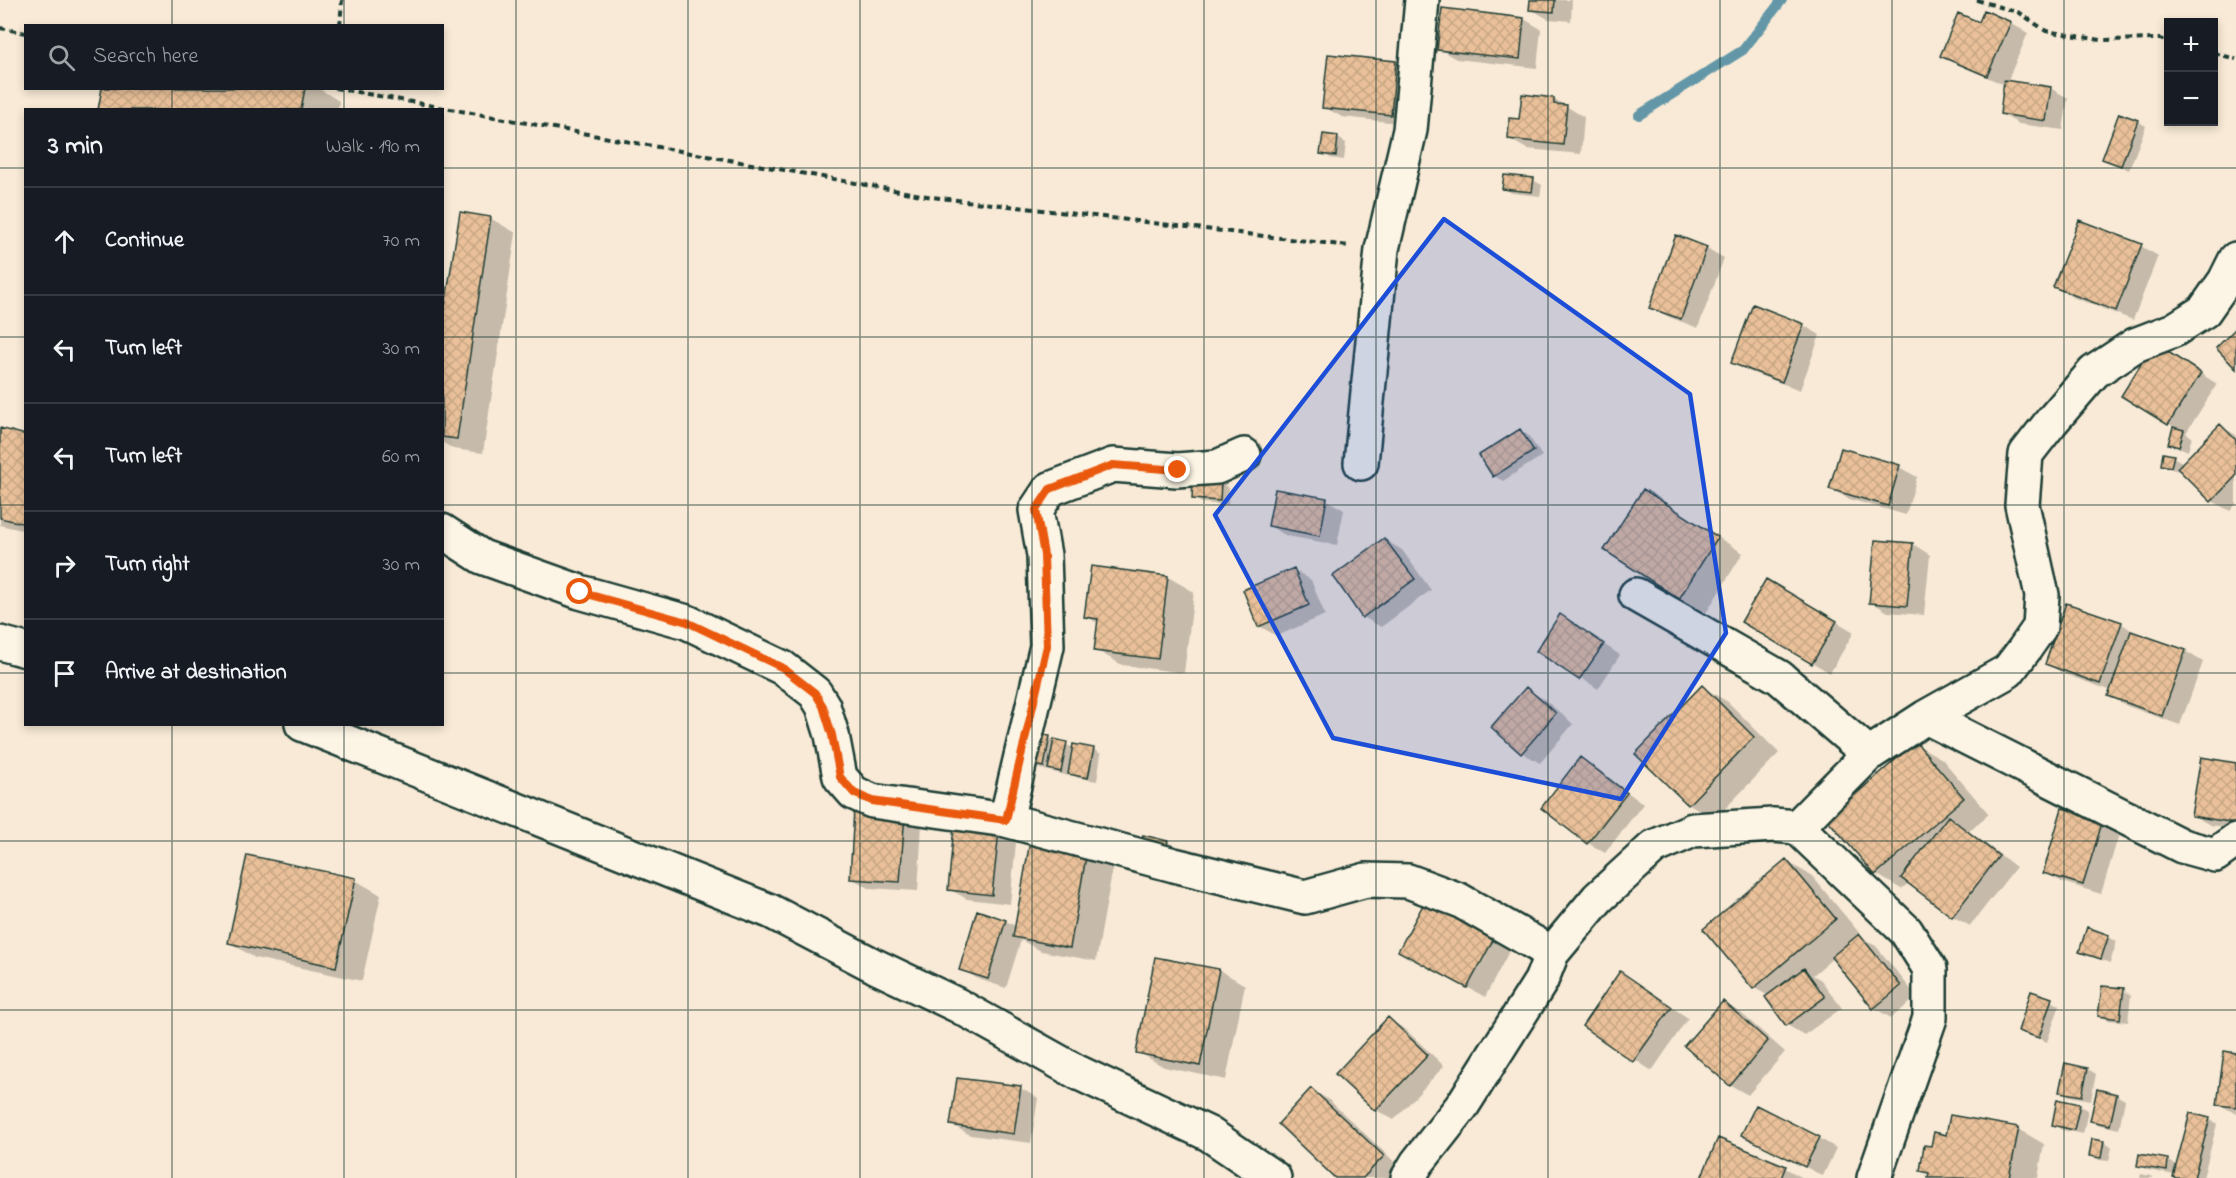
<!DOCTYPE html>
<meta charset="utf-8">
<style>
body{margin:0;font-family:"Indie Flower",sans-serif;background:#242831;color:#f1f3f6}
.controls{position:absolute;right:18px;top:18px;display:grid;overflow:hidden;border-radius:0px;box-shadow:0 3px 9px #0003}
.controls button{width:54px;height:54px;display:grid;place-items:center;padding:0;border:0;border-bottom:2px solid #363941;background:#171b24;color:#f1f3f6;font:30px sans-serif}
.stop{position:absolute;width:18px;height:18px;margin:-14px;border:4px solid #ea580c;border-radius:50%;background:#fff}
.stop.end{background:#ea580c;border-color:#fff;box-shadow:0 2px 6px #0008}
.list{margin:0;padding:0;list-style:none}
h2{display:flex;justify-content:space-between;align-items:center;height:78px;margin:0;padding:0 24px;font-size:26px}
h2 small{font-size:20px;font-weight:400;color:#9ea1a6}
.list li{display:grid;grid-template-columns:39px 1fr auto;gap:18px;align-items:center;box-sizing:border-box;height:108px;padding:0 24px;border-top:2px solid #363941}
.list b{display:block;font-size:22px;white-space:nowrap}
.list em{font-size:20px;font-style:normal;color:#9ea1a6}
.icon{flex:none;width:33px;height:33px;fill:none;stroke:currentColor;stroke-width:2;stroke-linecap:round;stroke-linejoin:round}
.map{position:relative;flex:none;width:2236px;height:1178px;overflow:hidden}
.search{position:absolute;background:#171b24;box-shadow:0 3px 9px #0003;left:24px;top:24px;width:420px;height:66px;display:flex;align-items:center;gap:15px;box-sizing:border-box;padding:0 21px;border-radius:0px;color:#9ea1a6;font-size:22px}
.panel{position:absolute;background:#171b24;box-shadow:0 3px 9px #0003;left:24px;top:108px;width:420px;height:618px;border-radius:0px}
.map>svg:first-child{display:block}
.shadow{fill:#0003}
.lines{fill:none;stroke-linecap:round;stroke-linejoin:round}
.stream{stroke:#6497a7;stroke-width:10}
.building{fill:url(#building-cross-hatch);stroke:#1f3d34;stroke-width:1.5}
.minor-casing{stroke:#1f3d34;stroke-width:38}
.path{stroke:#1f3d34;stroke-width:4;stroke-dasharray:6 4.5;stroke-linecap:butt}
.minor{stroke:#fcf5e5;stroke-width:33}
.route{stroke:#ea580c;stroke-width:8}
.marked{fill:#1d4ed8;fill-opacity:0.2;stroke:#1d4ed8;stroke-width:4.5;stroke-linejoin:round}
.grid{fill:none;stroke:#1f3d34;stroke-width:1.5;stroke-opacity:0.55}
</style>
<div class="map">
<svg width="2236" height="1178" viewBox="0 0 2236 1178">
<defs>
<pattern id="building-cross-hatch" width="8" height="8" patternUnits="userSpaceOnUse" patternTransform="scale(1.5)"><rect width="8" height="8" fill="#e9c099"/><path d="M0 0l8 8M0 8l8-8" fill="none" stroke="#c7a684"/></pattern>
</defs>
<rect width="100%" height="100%" fill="#f8ead6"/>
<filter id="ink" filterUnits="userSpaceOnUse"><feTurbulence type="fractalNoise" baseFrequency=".0167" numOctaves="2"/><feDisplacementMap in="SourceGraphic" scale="12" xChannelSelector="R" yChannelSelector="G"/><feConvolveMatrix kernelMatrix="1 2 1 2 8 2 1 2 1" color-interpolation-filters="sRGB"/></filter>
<g filter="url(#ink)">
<path class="shadow" d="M 1531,0 L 1572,0 L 1571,21 L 1548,19 L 1531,9 Z
M 1524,19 L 1541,29 L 1537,68 L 1456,59 L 1439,49 Z
M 2010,23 L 2028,33 L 2007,82 L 2050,88 L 2068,98 L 2063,130 L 2019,124 L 2001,114 L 2005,85 L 1959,65 L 1942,55 L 1979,24 Z
M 1396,62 L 1413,72 L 1408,124 L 1342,117 L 1324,107 Z
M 103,88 L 318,88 L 339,101 L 338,110 L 99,110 Z
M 1554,99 L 1584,117 L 1581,154 L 1527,149 L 1509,139 L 1520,120 Z
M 2137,121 L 2146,126 L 2129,170 L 2104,159 Z
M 1324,136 L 1338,138 L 1346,143 L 1344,160 L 1330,158 L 1322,153 Z
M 1533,180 L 1542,185 L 1540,196 L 1512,193 L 1503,188 Z
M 490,218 L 516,233 L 483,453 L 453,449 L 442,442 L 442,335 Z
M 2141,246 L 2158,256 L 2133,320 L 2072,297 L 2055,287 Z
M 1706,248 L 1724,258 L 1698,328 L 1669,317 L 1651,307 Z
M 1803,325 L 1820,335 L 1800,390 L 1750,372 L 1733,362 Z
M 2172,355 L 2217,384 L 2186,433 L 2192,437 L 2188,451 L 2169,443 L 2174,427 L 2124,395 Z
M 2220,426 L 2236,435 L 2236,504 L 2230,511 L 2212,501 L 2180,469 L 2179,471 L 2171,469 L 2162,464 L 2173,457 L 2182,462 L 2180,466 Z
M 0,430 L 26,436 L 26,531 L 0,525 Z
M 1520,431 L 1528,435 L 1542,456 L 1503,481 L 1494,476 L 1481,455 Z
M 1899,467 L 1917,477 L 1906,515 L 1849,499 L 1831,489 Z
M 1221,483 L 1229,488 L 1228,505 L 1202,503 L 1193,498 Z
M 1327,500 L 1344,510 L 1337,545 L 1287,536 L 1269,526 Z
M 1669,506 L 1743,553 L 1706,613 L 1680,598 Z
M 1385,540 L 1402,550 L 1431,590 L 1381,627 L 1363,617 Z
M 1913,544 L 1930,555 L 1924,615 L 1888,612 L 1871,602 Z
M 1092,568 L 1168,577 L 1194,592 L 1184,673 L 1122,665 L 1096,650 L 1099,624 L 1086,616 Z
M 1294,570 L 1311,580 L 1325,615 L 1277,636 L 1259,626 Z
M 1767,581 L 1854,632 L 1830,673 L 1743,621 Z
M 1561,616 L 1620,655 L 1598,689 L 1538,650 Z
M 2121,623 L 2138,635 L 2185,651 L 2203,662 L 2180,725 L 2127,706 L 2110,696 L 2112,691 L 2064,674 L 2047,664 Z
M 1702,687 L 1728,702 L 1779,753 L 1715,819 L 1689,804 Z
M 1526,689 L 1544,699 L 1573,724 L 1540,763 L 1522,753 Z
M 1049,738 L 1074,748 L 1093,749 L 1101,754 L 1097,781 L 1078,778 L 1070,773 L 1069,776 L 1033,767 Z
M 1916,744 L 1942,759 L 1989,814 L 1969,831 L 2016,867 L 1970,926 L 1952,916 L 1909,883 L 1901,889 L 1876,874 Z
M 1581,759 L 1598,769 L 1643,804 L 1605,853 L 1588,843 Z
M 2236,765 L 2236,829 L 2210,825 L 2192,815 Z
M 904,814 L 922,824 L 918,891 L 869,888 L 851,878 Z
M 2103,821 L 2120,831 L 2101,894 L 2062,882 L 2044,872 Z
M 998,832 L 1016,843 L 1010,904 L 967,899 L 949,889 Z
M 1144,837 L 1168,842 L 1176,847 L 1174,857 Z
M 1087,852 L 1113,867 L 1096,961 L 1041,951 L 1021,940 L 1006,988 L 978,979 L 961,969 L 978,912 L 1006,921 L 1017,927 Z
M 1786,861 L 1812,876 L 1861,935 L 1859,936 L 1876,946 L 1917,997 L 1891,1018 L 1874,1008 L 1833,958 L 1813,975 L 1821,980 L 1842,1008 L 1804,1035 L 1787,1025 L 1769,996 L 1754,988 Z
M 355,880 L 381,895 L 362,981 L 255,958 L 230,943 Z
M 1429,896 L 1514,942 L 1485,997 L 1418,960 Z
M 2088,929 L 2117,941 L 2110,963 L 2081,952 Z
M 1219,970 L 1245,985 L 1226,1080 L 1164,1067 L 1138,1052 Z
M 1621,973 L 1688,1018 L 1652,1071 L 1584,1026 Z
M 2123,990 L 2131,995 L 2128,1022 L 2108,1020 L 2100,1015 Z
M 2032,993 L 2060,1005 L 2047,1042 L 2019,1030 Z
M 1724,1003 L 1741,1013 L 1785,1052 L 1748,1095 L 1730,1085 Z
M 1388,1019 L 1405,1029 L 1444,1066 L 1394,1120 L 1376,1110 Z
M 2236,1054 L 2236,1114 L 2219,1104 Z
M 2088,1069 L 2096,1074 L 2091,1100 L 2069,1096 L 2061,1091 Z
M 1020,1088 L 1038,1098 L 1031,1143 L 970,1135 L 952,1125 Z
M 1312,1090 L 1329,1100 L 1400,1167 L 1389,1178 L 1338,1178 Z
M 2116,1095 L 2125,1100 L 2119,1129 L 2100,1125 L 2092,1120 Z
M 2079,1105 L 2088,1110 L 2083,1134 L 2062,1130 L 2054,1125 Z
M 2209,1119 L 2217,1124 L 2203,1178 L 2177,1178 L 2175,1175 L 2147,1170 L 2139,1165 L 2140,1155 L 2168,1160 L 2177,1166 Z
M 2018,1129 L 2044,1144 L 2038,1178 L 1930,1178 L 1930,1175 L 1921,1170 L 1948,1137 Z
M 1743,1135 L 1819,1138 L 1836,1148 L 1823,1176 Z
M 1718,1140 L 1785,1168 L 1803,1178 L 1703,1178 Z
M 2103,1142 L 2112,1147 L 2109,1161 L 2099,1160 L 2090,1155 Z
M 2141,1174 L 2150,1176 L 2154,1178 L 2140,1178 Z"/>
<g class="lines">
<path class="stream" d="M 1639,115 L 1743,50 L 1782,0"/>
</g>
<path class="building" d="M 1530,0 L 1555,0 L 1554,12 L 1529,10 Z
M 1442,8 L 1524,18 L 1520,59 L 1437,50 Z
M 1984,10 L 2011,22 L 1987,76 L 1940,56 L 1958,13 L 1979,22 Z
M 1328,54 L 1396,61 L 1391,115 L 1322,108 Z
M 2004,80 L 2051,87 L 2046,121 L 2000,114 Z
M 102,88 L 305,88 L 301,110 L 98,110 Z
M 1522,94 L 1554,98 L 1554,104 L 1567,105 L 1563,145 L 1508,139 L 1509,118 L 1519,119 Z
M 2119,113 L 2138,120 L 2121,166 L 2102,159 Z
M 1323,134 L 1338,136 L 1336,156 L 1320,154 Z
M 1504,175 L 1534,178 L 1532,192 L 1502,189 Z
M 460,212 L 491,217 L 457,439 L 442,437 L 442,325 Z
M 2079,220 L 2142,244 L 2116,311 L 2053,287 Z
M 1676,235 L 1707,247 L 1681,319 L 1649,308 Z
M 1753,304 L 1804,324 L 1782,382 L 1731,363 Z
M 2236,328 L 2236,369 L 2216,348 Z
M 2154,343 L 2201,373 L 2168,425 L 2121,396 Z
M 2220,424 L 2236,440 L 2236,476 L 2211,502 L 2177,468 Z
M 2173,427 L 2184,430 L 2179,447 L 2168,444 Z
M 0,428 L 26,435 L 26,524 L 0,518 Z
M 1520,429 L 1534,451 L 1493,477 L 1479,455 Z
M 1841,448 L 1900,465 L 1888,506 L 1829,489 Z
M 2163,453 L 2174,455 L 2171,467 L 2161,465 Z
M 1193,479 L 1221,482 L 1220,501 L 1192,499 Z
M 1275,489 L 1327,498 L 1320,536 L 1268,526 Z
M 1643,489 L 1718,537 L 1679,599 L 1604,550 Z
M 1384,538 L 1415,579 L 1362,618 L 1333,576 Z
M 1875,540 L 1913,543 L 1907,606 L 1869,603 Z
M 1091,566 L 1168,576 L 1158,659 L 1094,651 L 1098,619 L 1084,617 Z
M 1294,568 L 1309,605 L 1258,627 L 1243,590 Z
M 1766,579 L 1837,621 L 1812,664 L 1741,622 Z
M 2066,603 L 2122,622 L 2100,684 L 2045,664 Z
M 1560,614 L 1604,644 L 1579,680 L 1536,651 Z
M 2131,631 L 2186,650 L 2162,716 L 2108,696 Z
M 1702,685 L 1754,737 L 1688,805 L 1635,754 Z
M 1526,687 L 1556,713 L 1521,754 L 1491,727 Z
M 1029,732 L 1050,736 L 1044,767 L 1023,763 Z
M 1054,739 L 1067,742 L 1061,772 L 1048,769 Z
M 1916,742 L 1964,798 L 1875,875 L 1827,819 Z
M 1073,744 L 1094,748 L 1088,778 L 1068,774 Z
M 1580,757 L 1627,793 L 1587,844 L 1541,808 Z
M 2201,757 L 2236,763 L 2236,823 L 2191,816 Z
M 2062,808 L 2103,820 L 2083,885 L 2043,873 Z
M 854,809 L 905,813 L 900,882 L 850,879 Z
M 1948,816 L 1999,856 L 1952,917 L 1901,878 Z
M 954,826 L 999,831 L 992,895 L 948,890 Z
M 1143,835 L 1168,841 L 1165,853 L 1140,847 Z
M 1030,841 L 1087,851 L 1070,948 L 1013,937 Z
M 247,855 L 356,878 L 336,967 L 228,943 Z
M 1786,859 L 1836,919 L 1753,989 L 1703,929 Z
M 1429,894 L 1498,931 L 1467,988 L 1398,951 Z
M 977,910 L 1006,920 L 988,979 L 959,970 Z
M 2087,927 L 2109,935 L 2101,959 L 2079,952 Z
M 1859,934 L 1901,986 L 1873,1009 L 1831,957 Z
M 1155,957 L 1219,969 L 1200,1066 L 1136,1053 Z
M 1804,968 L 1825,997 L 1786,1026 L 1765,997 Z
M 1620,971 L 1672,1007 L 1633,1062 L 1582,1026 Z
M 2102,986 L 2124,988 L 2120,1019 L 2098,1016 Z
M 2031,991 L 2052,998 L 2039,1038 L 2018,1031 Z
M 1723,1001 L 1768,1041 L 1730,1086 L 1684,1046 Z
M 1388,1017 L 1428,1055 L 1375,1111 L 1335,1074 Z
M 2224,1051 L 2236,1053 L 2236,1107 L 2217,1105 Z
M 2065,1063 L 2088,1068 L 2082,1096 L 2059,1092 Z
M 957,1078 L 1021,1086 L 1014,1134 L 950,1125 Z
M 1311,1088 L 1384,1156 L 1363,1178 L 1335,1178 L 1278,1124 Z
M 2097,1089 L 2117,1094 L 2110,1125 L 2090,1121 Z
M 2057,1099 L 2080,1104 L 2074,1130 L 2052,1125 Z
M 1756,1105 L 1820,1137 L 1805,1167 L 1741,1135 Z
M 2190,1113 L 2210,1118 L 2194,1178 L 2176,1178 L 2173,1177 Z
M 1950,1115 L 2019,1127 L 2009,1178 L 1928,1178 L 1929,1173 L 1920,1171 L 1924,1145 L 1931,1146 L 1934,1132 L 1946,1135 Z
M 1718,1138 L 1786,1166 L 1781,1178 L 1701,1178 Z
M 2092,1139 L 2104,1141 L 2101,1158 L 2089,1156 Z
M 2139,1154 L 2168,1159 L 2167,1171 L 2137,1166 Z"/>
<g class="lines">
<g class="minor-casing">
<path id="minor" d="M 1361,463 L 1382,249 L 1410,130 L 1422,0
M 442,531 L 482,557 L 580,592 L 687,622 L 783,668 L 815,693 L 823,706 L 832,735 L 840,777 L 854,793 L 872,801 L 1006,820 L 1174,865 L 1305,897 L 1366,880 L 1408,881 L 1459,900 L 1552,953
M 1636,595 L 1779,677 L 1869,754
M 0,643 L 26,650
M 1926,717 L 2182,846 L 2215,855 L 2236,840
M 302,724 L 770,911 L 875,966 L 957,1005 L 1077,1072 L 1209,1134 L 1274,1178
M 1006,820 L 1047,646 L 1044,555 L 1036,510 L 1050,489 L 1113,465 L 1177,470 L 1217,467 L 1244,455
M 1797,827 L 1906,931 L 1930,969 L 1930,1018 L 1874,1178
M 1408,1178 L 1417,1163 L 1462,1106 L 1541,981 L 1552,953 L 1598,898 L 1654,847 L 1693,830 L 1773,825 L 1797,827 L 1869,754 L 1926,717 L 2008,671 L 2024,650 L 2040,627 L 2042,595 L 2022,505 L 2026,454 L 2051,422 L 2094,372 L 2135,345 L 2174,330 L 2204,311 L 2225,281 L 2236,259"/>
</g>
<path class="path" d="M 1977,0 L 2020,13 L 2046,31 L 2101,40 L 2160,39 L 2168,42
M 340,26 L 342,0
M 0,28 L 26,33
M 2214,53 L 2236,59
M 335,88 L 932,197 L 1349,246"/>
<use href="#minor" class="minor"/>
</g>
</g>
<g class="lines" filter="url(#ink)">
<path class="route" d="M 580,592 L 687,622 L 783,668 L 815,693 L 823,706 L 832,735 L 840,777 L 854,793 L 872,801 L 1006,820 L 1047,646 L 1044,555 L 1036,510 L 1050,489 L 1113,465 L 1178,470"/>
</g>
<path class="marked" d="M 1444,219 L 1690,394 L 1726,633 L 1621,799 L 1333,738 L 1215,515 Z"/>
<path class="grid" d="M 172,0 L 172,26M 344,0 L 344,26M 516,0 L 516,1178M 688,0 L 688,1178M 860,0 L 860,1178M 1032,0 L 1032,1178M 1204,0 L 1204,1178M 1376,0 L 1376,1178M 1548,0 L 1548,1178M 1720,0 L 1720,1178M 1892,0 L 1892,1178M 2064,0 L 2064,1178M 172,88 L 172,110M 344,88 L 344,110M 0,168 L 26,168M 442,168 L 2236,168M 0,337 L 26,337M 442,337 L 2236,337M 0,505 L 26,505M 442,505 L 2236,505M 0,673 L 26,673M 442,673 L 2236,673M 172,724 L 172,1178M 344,724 L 344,1178M 0,841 L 2236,841M 0,1010 L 2236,1010"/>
</svg>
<div class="controls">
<button>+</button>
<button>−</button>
</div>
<div class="stop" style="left:580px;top:592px"></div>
<div class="stop end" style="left:1178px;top:470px"></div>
<div class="search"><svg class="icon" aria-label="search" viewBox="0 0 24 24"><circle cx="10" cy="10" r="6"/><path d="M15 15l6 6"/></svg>Search here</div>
<section class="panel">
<h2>3 min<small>Walk · 190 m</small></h2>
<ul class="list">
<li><svg class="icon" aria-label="ahead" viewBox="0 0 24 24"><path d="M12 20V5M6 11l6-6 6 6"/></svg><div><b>Continue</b></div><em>70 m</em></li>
<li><svg class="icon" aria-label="left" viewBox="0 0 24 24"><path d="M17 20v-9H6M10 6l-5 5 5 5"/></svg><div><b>Turn left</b></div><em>30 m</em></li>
<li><svg class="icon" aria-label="left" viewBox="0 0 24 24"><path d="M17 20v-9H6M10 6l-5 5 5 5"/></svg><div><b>Turn left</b></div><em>60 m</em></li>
<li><svg class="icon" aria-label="right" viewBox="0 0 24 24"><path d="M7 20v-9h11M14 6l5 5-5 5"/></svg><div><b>Turn right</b></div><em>30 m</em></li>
<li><svg class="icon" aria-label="arrive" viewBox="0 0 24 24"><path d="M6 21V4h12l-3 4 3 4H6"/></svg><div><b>Arrive at destination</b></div></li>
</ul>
</section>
</div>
